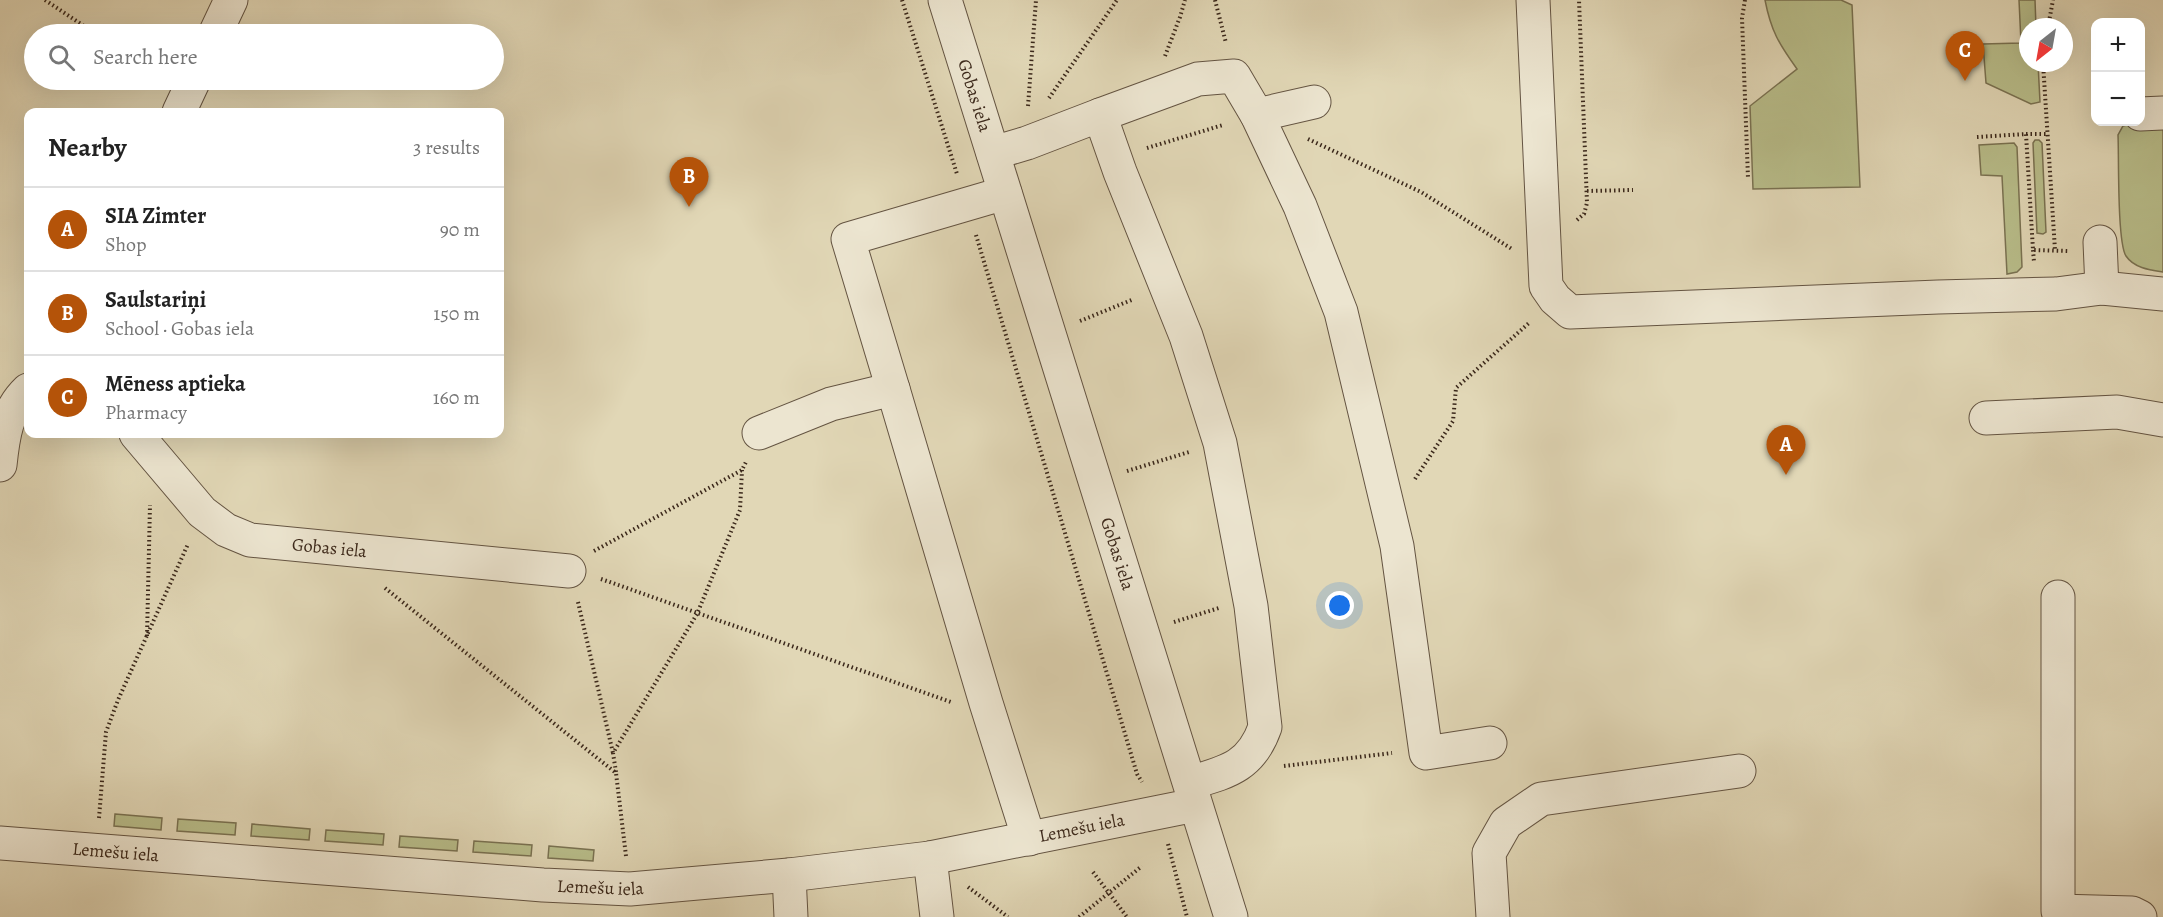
<!DOCTYPE html>
<meta charset="utf-8">
<style>
body{margin:0;font-family:Alegreya,serif;background:#f6f6f6;color:#222}
.controls{position:absolute;right:18px;top:18px;display:grid;overflow:hidden;border-radius:12px;box-shadow:0 6px 24px #0002}
.controls button{width:54px;height:54px;display:grid;place-items:center;padding:0;border:0;border-bottom:2px solid #e0e0e0;background:#fff;color:#222;font:30px sans-serif}
.compass{position:absolute;left:2019px;top:18px;width:54px;height:54px;border-radius:50%;background:#fff;box-shadow:0 6px 24px #0002;rotate:211deg}
.you{position:absolute;left:1340px;top:606px;width:21px;height:21px;margin:-15px;border:4px solid #fff;border-radius:50%;background:#1a73e8;box-shadow:0 0 0 9px #1a73e833}
.badge{display:grid;place-items:center;width:39px;height:39px;border-radius:50%;background:#b45309;color:#fff;font-size:20px;font-weight:700}
.pin{position:absolute;translate:-50% -50px;filter:drop-shadow(0 2px 3px #0008)}
.pin::after{content:'';position:absolute;top:32px;width:21px;height:18px;background:inherit;clip-path:polygon(0 0,100% 0,50% 100%)}
.list{margin:0;padding:0;list-style:none}
h2{display:flex;justify-content:space-between;align-items:center;height:78px;margin:0;padding:0 24px;font-size:26px}
h2 small{font-size:20px;font-weight:400;color:#767676}
.list li{display:grid;grid-template-columns:39px 1fr auto;gap:18px;align-items:center;box-sizing:border-box;height:84px;padding:0 24px;border-top:2px solid #e0e0e0}
.list b{display:block;font-size:22px;white-space:nowrap}
.list p{margin:0;font-size:20px;white-space:nowrap;color:#767676}
.list em{font-size:20px;font-style:normal;color:#767676}
.icon{flex:none;width:33px;height:33px;fill:none;stroke:currentColor;stroke-width:2;stroke-linecap:round;stroke-linejoin:round}
.map{position:relative;flex:none;width:2163px;height:917px;overflow:hidden}
.search{position:absolute;background:#fff;box-shadow:0 6px 24px #0002;left:24px;top:24px;width:480px;height:66px;display:flex;align-items:center;gap:15px;box-sizing:border-box;padding:0 21px;border-radius:33px;color:#767676;font-size:22px}
.panel{position:absolute;background:#fff;box-shadow:0 6px 24px #0002;left:24px;top:108px;width:480px;height:330px;border-radius:12px}
.map>svg:first-child{display:block}
.green{fill:#b8bd8a;stroke:#7a7252;stroke-width:1.5}
.lines{fill:none;stroke-linecap:round;stroke-linejoin:round}
.minor-casing{stroke:#645442;stroke-width:35}
.path{stroke:#3b281b;stroke-width:4;stroke-dasharray:1.5 3;stroke-linecap:butt}
.minor{stroke:#ece5d0;stroke-width:33}
.labels{text-anchor:middle;dominant-baseline:central;stroke-width:4.5;stroke-linejoin:round;paint-order:stroke}
.street-label{font-size:18px;fill:#3b281b;stroke:#ece5d0}
</style>
<div class="map">
<svg width="2163" height="917" viewBox="0 0 2163 917">
<rect width="100%" height="100%" fill="#e1d7b6"/>
<filter id="stains"><feTurbulence type="fractalNoise" baseFrequency=".00333" numOctaves="4"/><feColorMatrix values="0 0 0 0 .2 0 0 0 0 .09 0 0 0 0 .02 0 0 0 .5 -.17"/></filter>
<radialGradient id="worn" r=".72"><stop offset=".6" stop-color="#630" stop-opacity="0"/><stop offset="1" stop-color="#630" stop-opacity=".3"/></radialGradient>
<path class="green" d="M 1765,0 L 1841,0 L 1852,5 L 1860,187 L 1753,189 L 1750,106 L 1797,69 C 1779,44 1771,31 1765,0 Z
M 2019,0 L 2035,0 L 2036,27 L 2028,27 L 2028,63 L 2038,63 L 2040,102 L 2031,104 L 1986,83 L 1983,44 L 2021,43 Z
M 2134,123 L 2163,128 L 2163,272 C 2150,270 2134,268 2126,256 C 2117,242 2119,155 2118,135 L 2123,126 Z
M 2035,140 L 2039,140 L 2042,143 L 2046,232 L 2043,234 L 2037,233 L 2033,143 Z
M 2014,143 L 2017,147 L 2022,267 L 2017,272 L 2007,274 L 2002,176 L 1981,175 L 1979,145 Z
M 115,814 L 162,818 L 161,830 L 114,826 Z
M 178,819 L 236,823 L 235,835 L 177,831 Z
M 252,824 L 310,829 L 309,840 L 251,836 Z
M 326,830 L 384,834 L 383,845 L 325,841 Z
M 400,836 L 458,840 L 457,851 L 399,847 Z
M 474,841 L 532,845 L 531,856 L 473,852 Z
M 549,846 L 594,850 L 593,861 L 548,858 Z"/>
<g class="lines">
<g class="minor-casing">
<g id="minor">
<path id="s1" d="M 945,0 L 1231,917"/>
<path d="M 1533,0 L 1546,286 L 1555,299 L 1570,312 L 1938,297 L 2056,294 L 2102,288 L 2163,294"/>
<path d="M 215,34 L 231,0"/>
<path d="M 179,112 L 194,80"/>
<path d="M 2140,114 L 2163,113"/>
<path d="M 1100,115 L 1198,79 L 1234,76 L 1257,115 L 1300,206 L 1341,312 L 1397,546 L 1426,753 L 1490,743"/>
<path d="M 1257,115 L 1314,102"/>
<path d="M 993,153 L 1027,143 L 1100,115 L 1120,172 L 1186,336 L 1220,443 L 1251,606 L 1265,727 C 1251,767 1227,772 1190,783"/>
<path d="M 2100,242 L 2102,288"/>
<path d="M 893,389 L 848,239 L 1005,193"/>
<path d="M 1986,418 L 2117,412 L 2163,420"/>
<path d="M 759,433 L 831,404 L 893,389 L 986,703 L 1029,839"/>
<path id="s2" d="M 136,434 L 202,512 L 226,530 L 250,540 L 569,571"/>
<path d="M 0,465 C 3,436 6,411 28,390"/>
<path d="M 2058,597 L 2058,911 L 2132,913 L 2140,917"/>
<path id="s3" d="M 0,843 L 543,885 L 630,889 L 789,875 L 930,858 L 1195,805"/>
<path d="M 930,858 L 937,917"/>
<path d="M 789,875 L 791,917"/>
<path d="M 1493,917 L 1489,853 L 1506,823 L 1541,799 L 1739,771"/>
</g>
</g>
<path class="path" d="M 45,0 L 96,34
M 902,0 L 957,174
M 1215,0 L 1226,43
M 1745,0 L 1742,18 L 1748,178
M 2048,27 L 2053,0
M 1165,56 L 1180,17 L 1185,0
M 2043,63 L 2055,250
M 1049,98 L 1117,0
M 1028,106 L 1036,0
M 2026,134 L 2047,134
M 1977,137 L 2026,134 L 2033,250 L 2068,251
M 1308,139 L 1421,192 L 1512,249
M 1147,148 L 1223,125
M 1587,191 L 1633,190
M 1577,220 L 1584,214 L 1587,203 L 1579,0
M 976,235 L 1137,774 L 1142,782
M 2033,250 L 2034,262
M 1080,321 L 1134,299
M 1127,471 L 1189,452
M 1415,479 L 1453,421 L 1456,388 L 1530,322
M 594,551 L 742,470 L 746,462
M 601,579 L 951,702
M 385,588 L 616,773 L 626,856
M 578,602 L 613,753
M 1174,622 L 1219,608
M 147,636 L 150,505
M 1284,766 L 1392,753
M 616,772 L 613,753 L 697,614 L 740,510 L 742,470
M 99,818 L 106,732 L 118,700 L 188,544
M 1168,844 L 1187,917
M 1093,872 L 1127,917
M 968,887 L 1008,917
M 1079,917 L 1142,866"/>
<use href="#minor" class="minor"/>
</g>
<g class="labels">
<g class="street-label">
<text stroke="none"><textPath href="#s1" startOffset="100">Gobas iela</textPath></text>
<text stroke="none"><textPath href="#s2" startOffset="238">Gobas iela</textPath></text>
<text stroke="none"><textPath href="#s1" startOffset="580">Gobas iela</textPath></text>
<text stroke="none"><textPath href="#s3" startOffset="1088">Lemešu iela</textPath></text>
<text stroke="none"><textPath href="#s3" startOffset="116">Lemešu iela</textPath></text>
<text stroke="none"><textPath href="#s3" startOffset="602">Lemešu iela</textPath></text>
</g>
</g>
<rect width="100%" height="100%" filter="url(#stains)"/>
<rect width="100%" height="100%" fill="url(#worn)"/>
</svg>
<div class="controls">
<button>+</button>
<button>−</button>
</div>
<svg class="compass" viewBox="-18 -18 36 36"><path d="M0-13l5 13h-10z" fill="#e53935"/><path d="M0 13l5-13h-10z" fill="#767676"/></svg>
<div class="you"></div>
<div class="pin badge" style="left:1786px;top:475px">A</div>
<div class="pin badge" style="left:689px;top:207px">B</div>
<div class="pin badge" style="left:1965px;top:81px">C</div>
<div class="search"><svg class="icon" aria-label="search" viewBox="0 0 24 24"><circle cx="10" cy="10" r="6"/><path d="M15 15l6 6"/></svg>Search here</div>
<section class="panel">
<h2>Nearby<small>3 results</small></h2>
<ul class="list">
<li><span class="badge">A</span><div><b>SIA Zimter</b><p>Shop</p></div><em>90 m</em></li>
<li><span class="badge">B</span><div><b>Saulstariņi</b><p>School · Gobas iela</p></div><em>150 m</em></li>
<li><span class="badge">C</span><div><b>Mēness aptieka</b><p>Pharmacy</p></div><em>160 m</em></li>
</ul>
</section>
</div>
